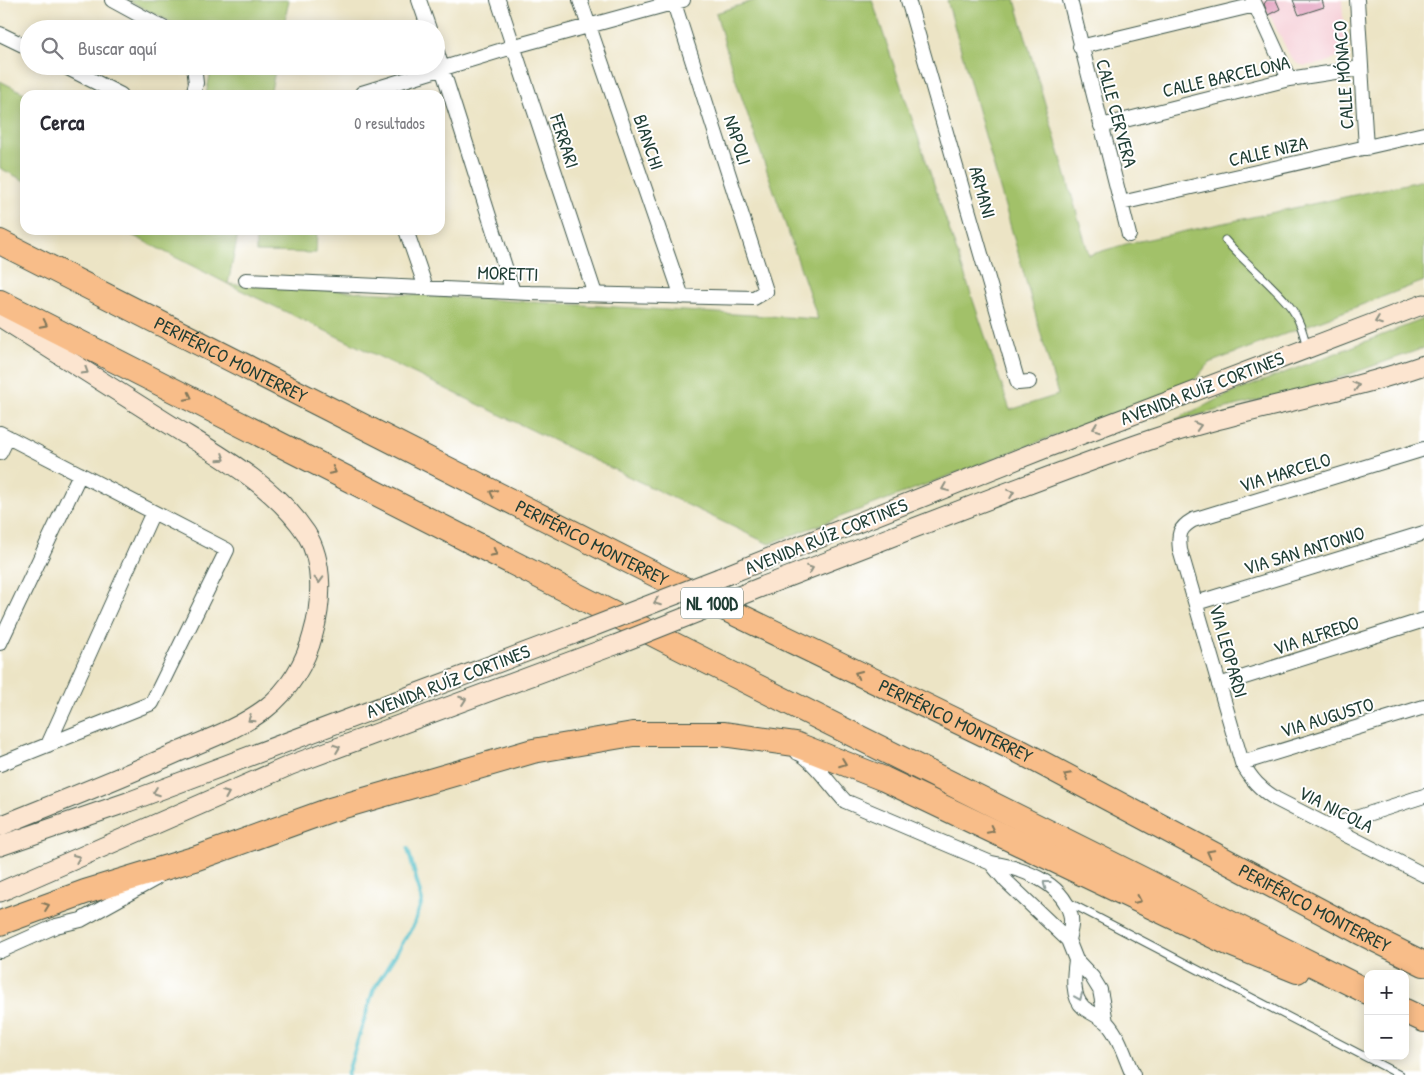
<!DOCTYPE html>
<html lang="es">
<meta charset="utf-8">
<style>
body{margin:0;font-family:"Patrick Hand",sans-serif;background:#f2f2f3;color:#2b2b33}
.controls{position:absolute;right:15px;bottom:15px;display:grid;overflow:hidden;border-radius:10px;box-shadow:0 2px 12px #0003}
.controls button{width:45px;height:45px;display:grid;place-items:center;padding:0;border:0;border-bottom:1px solid #e1e1e2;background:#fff;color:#2b2b33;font:25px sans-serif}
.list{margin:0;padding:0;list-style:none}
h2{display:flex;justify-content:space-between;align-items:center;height:65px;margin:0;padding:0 20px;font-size:21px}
h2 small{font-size:16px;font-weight:400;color:#7c7c81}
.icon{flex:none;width:28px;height:28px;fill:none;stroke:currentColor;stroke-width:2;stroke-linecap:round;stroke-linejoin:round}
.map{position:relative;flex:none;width:1424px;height:1075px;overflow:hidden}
.search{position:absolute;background:#fff;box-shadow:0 2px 12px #0003;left:20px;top:20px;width:425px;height:55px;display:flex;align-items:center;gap:12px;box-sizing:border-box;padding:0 18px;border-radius:28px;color:#7c7c81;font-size:19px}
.panel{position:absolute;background:#fff;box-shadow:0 2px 12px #0003;left:20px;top:90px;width:425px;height:145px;border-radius:15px}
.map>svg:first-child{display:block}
.built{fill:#f6cfd7}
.green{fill:#a2c169;stroke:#607f4e}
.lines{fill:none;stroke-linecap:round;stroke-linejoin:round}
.stream{stroke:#50bec7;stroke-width:4}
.building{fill:#e19bbb}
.service-casing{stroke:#3e564a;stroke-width:9}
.minor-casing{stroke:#3e564a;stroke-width:16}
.secondary-casing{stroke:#3e564a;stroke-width:21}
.motorway-casing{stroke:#3e564a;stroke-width:26}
.service{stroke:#fff;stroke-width:7}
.minor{stroke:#fff;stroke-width:14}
.secondary{stroke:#fce5d0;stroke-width:19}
.motorway{stroke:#f8bd89;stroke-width:24}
.secondary-bridge-casing{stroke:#3e564a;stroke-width:21;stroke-linecap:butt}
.secondary-bridge{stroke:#fce5d0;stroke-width:19}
.oneway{stroke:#8e9182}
.oneway2{stroke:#81775a}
.oneway3{stroke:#8f9e9a}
.labels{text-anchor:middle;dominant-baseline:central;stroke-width:4;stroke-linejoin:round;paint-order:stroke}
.shield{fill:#fff;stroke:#627771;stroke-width:1}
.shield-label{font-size:18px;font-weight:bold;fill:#1f3d34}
.street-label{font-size:19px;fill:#1f3d34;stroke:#fff}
</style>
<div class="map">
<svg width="1424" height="1075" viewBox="0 0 1424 1075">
<rect width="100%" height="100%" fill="#fff"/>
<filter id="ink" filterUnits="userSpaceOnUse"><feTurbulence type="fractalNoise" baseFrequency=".02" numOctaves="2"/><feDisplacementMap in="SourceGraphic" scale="10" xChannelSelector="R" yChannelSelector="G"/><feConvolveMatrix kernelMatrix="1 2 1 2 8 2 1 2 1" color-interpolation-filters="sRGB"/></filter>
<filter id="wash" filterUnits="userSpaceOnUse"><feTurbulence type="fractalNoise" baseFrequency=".0096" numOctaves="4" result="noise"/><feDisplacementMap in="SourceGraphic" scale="20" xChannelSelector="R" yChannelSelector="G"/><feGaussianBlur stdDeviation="1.12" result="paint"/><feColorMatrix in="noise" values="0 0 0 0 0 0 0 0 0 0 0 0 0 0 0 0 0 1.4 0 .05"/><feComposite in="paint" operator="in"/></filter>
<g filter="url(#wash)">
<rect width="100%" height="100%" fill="#ece4c5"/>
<path class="built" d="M 1262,0 L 1342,0 L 1345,48 L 1337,57 L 1325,63 L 1305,66 L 1298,64 L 1290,56 Z"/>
<path class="green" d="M 128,0 L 289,0 L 283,29 L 184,29 Z
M 756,0 L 872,0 L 1010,410 L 1058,395 L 947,0 L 1015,0 L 1089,255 L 1126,244 L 1424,180 L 1424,281 L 1209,363 L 1191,384 L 769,544 L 228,284 L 122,230 L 239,230 L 228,284 L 818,319 L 733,72 L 716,13 Z
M 209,66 L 276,66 L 270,95 L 206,95 L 210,75 Z
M 0,81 L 28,95 L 25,95 L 25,181 L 0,168 Z
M 255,230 L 317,230 L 316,253 L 256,252 Z
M 1424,319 L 1424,348 L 1316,386 L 1170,422 L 1227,395 Z"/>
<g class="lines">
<path class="stream" d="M 347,1075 L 373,991 L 414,924 L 422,901 L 408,849"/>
</g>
<g id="blocks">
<path class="building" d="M 1267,0 L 1276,0 L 1280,9 L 1268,15 L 1264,4 Z
M 1293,0 L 1322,0 L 1324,7 L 1299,15 Z"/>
</g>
</g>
<g filter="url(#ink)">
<use href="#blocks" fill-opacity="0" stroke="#3e564a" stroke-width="1"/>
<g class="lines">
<g class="service-casing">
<path id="service" d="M 1225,240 C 1245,263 1270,282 1288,304 C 1299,317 1303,332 1307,347
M 1068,902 L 1400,1075"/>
</g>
<g class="minor-casing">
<path id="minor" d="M 112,0 L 165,29
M 419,0 L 429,29
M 498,0 L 595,294
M 580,0 L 682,297
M 908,0 L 1018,383 L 1029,382
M 1070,0 L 1129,235
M 1253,0 L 1289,79
M 1357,0 L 1366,148
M 0,34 L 29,48
M 1080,47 L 1255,5
M 436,49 L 513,292
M 64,66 L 121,95
M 193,95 L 196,83 L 194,66
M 363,95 L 362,93 L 519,45 L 683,0
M 1101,126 L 1289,79 L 1361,68
M 1121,203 L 1424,134
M 406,230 L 426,288
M 246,280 L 530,293 L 754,298 L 766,291 L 673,0
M 0,433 L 227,550 L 152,703 L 0,764
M 1424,449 L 1193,520 C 1179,528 1178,534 1180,550 L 1242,763 C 1251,779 1260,789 1276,799 L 1424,875
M 0,453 L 8,437
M 1196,603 L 1424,533
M 0,643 L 80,474
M 1219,685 L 1424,620
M 48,745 L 153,512
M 798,753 C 812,757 833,789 845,801 L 991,863 C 1020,868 1061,881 1070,913 C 1073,922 1070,931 1068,940
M 1242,763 L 1424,707
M 1331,826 L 1424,796
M 991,863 L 1007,882 L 1068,940 L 1076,960 L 1092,977 L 1100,990 L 1106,1022
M 0,951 L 56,926 L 81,920 L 155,879
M 1076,960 C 1074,975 1071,997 1084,1008 C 1091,1013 1101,1017 1107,1023 C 1120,1037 1125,1058 1133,1075"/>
</g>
<g class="secondary-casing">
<path id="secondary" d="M 0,317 C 54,351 107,385 161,419 C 211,451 272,482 306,533 C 324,562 322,603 313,634 C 306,662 289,691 265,709 C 238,729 206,740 176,753 C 118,779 59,802 0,826
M 719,578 L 1046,448 L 1424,304
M 764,586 C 893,537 1020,485 1150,440 C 1240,409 1334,396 1424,365
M 0,846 L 128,802 L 574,634
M 0,892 L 291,765 L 615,645"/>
</g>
<g class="motorway-casing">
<g id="motorway">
<path id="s1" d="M 0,242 L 674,584 L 1019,751 L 1358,931 L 1424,964"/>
<path d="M 0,302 L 708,662 L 1368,992"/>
<path d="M 0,923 L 85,892 L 197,858 L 330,810 L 533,751 L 633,734 L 723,734 L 795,744 L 884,779 L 1228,943 L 1297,971"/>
<path d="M 1405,1011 L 1424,1020"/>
</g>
</g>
<use href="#service" class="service"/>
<use href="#minor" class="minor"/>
<use href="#secondary" class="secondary"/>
<use href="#motorway" class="motorway"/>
<g class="secondary-bridge-casing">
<path id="secondary-bridge" d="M 574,634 L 719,578
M 615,645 L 764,586"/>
</g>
<use href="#secondary-bridge" class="secondary-bridge"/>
</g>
<defs><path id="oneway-chevron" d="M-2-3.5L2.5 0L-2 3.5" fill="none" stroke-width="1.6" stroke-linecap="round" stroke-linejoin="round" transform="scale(1.25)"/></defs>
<g class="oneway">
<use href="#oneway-chevron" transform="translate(1378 321) rotate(159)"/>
<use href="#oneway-chevron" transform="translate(85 371) rotate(32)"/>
<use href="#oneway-chevron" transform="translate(1356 386) rotate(-15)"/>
<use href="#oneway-chevron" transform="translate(1198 426) rotate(-16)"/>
<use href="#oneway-chevron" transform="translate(1096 428) rotate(159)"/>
<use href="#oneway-chevron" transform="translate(222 458) rotate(33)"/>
<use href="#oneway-chevron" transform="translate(945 488) rotate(158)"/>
<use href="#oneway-chevron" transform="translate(1011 493) rotate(-21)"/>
<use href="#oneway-chevron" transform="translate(810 569) rotate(-21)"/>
<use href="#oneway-chevron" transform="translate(319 580) rotate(88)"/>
<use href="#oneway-chevron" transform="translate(657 602) rotate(159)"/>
<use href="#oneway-chevron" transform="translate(463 700) rotate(-20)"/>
<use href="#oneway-chevron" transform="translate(251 719) rotate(146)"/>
<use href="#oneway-chevron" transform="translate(337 748) rotate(-21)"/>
<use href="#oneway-chevron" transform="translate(156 792) rotate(160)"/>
<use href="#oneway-chevron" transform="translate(226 794) rotate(-23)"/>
<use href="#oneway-chevron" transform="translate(77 858) rotate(-23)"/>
</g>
<g class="oneway2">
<use href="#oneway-chevron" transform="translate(44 324) rotate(27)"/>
<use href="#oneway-chevron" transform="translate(189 397) rotate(27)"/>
<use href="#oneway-chevron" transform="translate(333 471) rotate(27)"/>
<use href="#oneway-chevron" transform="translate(493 493) rotate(-153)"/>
<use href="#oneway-chevron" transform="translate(494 553) rotate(27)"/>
<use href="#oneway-chevron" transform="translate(858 674) rotate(-155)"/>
<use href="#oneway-chevron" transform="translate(843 763) rotate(21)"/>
<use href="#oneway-chevron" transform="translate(1067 776) rotate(-152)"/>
<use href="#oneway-chevron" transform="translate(991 830) rotate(26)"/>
<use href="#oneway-chevron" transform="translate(1210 853) rotate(-152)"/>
<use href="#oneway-chevron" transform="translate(1138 900) rotate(25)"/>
<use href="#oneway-chevron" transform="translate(46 906) rotate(-20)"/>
</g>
<g class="oneway3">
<use href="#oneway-chevron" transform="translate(1046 884) rotate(-143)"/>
<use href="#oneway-chevron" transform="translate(1079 997) rotate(68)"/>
</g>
</g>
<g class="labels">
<rect class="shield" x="681" y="587.5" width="62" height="31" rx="4"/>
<g class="shield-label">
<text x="712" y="603">NL 100D</text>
</g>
<g class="street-label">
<text transform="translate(1343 75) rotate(-94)">CALLE MÓNACO</text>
<text transform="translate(1226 76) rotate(-13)">CALLE BARCELONA</text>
<text transform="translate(1117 113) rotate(75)">CALLE CERVERA</text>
<text transform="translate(738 140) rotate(72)">NAPOLI</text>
<text transform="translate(565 141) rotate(72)">FERRARI</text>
<text transform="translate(649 142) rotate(71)">BIANCHI</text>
<text transform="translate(1268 151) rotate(-13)">CALLE NIZA</text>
<text transform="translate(983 192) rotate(74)">ARMANI</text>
<text transform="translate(508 273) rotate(2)">MORETTI</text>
<text stroke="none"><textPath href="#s1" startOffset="259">PERIFÉRICO MONTERREY</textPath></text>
<text transform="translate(1202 388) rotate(-21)">AVENIDA RUÍZ CORTINES</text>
<text transform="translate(1285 472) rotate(-17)">VIA MARCELO</text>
<text transform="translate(826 536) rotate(-22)">AVENIDA RUÍZ CORTINES</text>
<text stroke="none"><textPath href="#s1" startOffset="664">PERIFÉRICO MONTERREY</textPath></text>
<text transform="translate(1304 550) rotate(-17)">VIA SAN ANTONIO</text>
<text transform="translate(1316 635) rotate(-18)">VIA ALFREDO</text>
<text transform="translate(1229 651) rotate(74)">VIA LEOPARDI</text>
<text transform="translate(448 681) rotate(-21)">AVENIDA RUÍZ CORTINES</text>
<text transform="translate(1327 717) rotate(-17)">VIA AUGUSTO</text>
<text stroke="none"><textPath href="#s1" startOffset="1069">PERIFÉRICO MONTERREY</textPath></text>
<text transform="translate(1336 809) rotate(27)">VIA NICOLA</text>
<text stroke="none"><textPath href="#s1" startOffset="1474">PERIFÉRICO MONTERREY</textPath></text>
</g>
</g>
</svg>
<div class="controls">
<button>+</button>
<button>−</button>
</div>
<div class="search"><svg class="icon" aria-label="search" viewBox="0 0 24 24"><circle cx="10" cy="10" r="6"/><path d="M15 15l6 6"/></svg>Buscar aquí</div>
<section class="panel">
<h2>Cerca<small>0 resultados</small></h2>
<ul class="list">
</ul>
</section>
</div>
